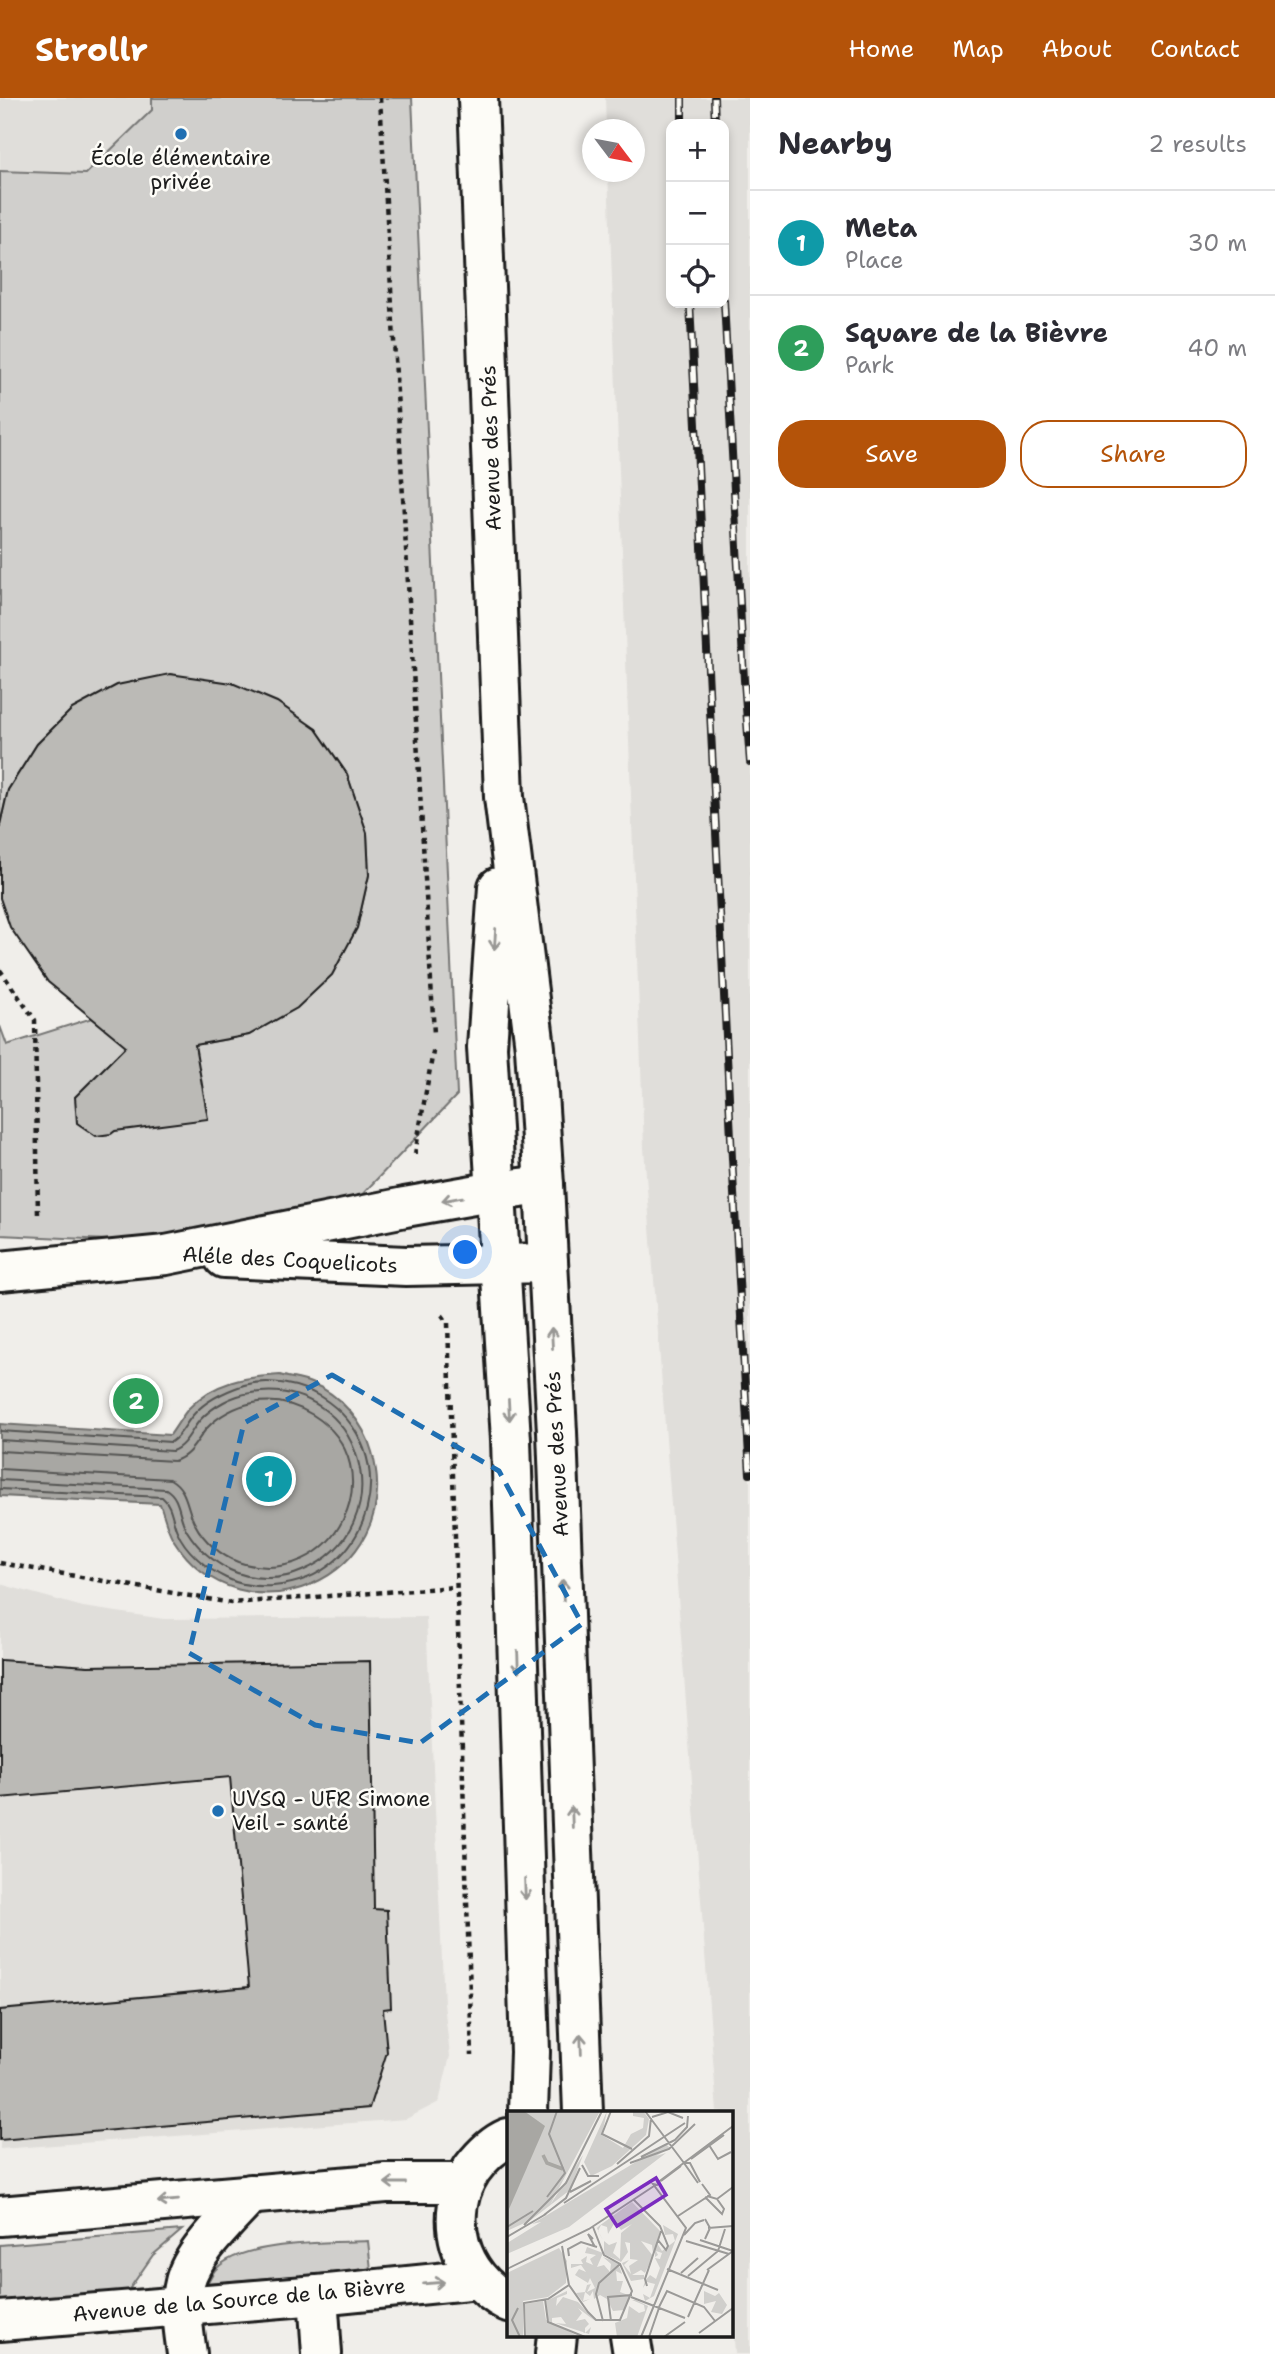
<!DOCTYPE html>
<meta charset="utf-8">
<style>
body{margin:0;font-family:"Shantell Sans",sans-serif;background:#f2f2f3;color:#2b2b33}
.controls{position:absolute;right:21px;top:21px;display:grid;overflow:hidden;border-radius:14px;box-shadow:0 4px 10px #0003}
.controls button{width:63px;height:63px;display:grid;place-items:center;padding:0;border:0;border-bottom:2px solid #e1e1e2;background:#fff;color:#2b2b33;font:35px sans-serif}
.compass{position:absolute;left:582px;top:21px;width:63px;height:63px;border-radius:50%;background:#fff;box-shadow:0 4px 10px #0003;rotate:122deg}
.you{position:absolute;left:466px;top:1155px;width:24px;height:24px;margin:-18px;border:5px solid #fff;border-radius:50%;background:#1a73e8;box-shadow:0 0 0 10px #1a73e833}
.badge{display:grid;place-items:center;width:46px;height:46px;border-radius:50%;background:#b45309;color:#fff;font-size:23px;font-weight:700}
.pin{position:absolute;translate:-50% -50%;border:4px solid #fff;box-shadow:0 2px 7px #0006}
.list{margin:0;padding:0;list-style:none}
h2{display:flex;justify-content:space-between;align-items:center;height:91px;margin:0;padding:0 28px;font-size:30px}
h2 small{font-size:23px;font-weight:400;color:#7c7c81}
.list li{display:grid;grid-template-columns:46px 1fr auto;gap:21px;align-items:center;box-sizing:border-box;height:105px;padding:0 28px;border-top:2px solid #e1e1e2}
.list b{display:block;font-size:26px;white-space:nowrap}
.list p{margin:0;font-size:23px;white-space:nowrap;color:#7c7c81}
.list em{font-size:23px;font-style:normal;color:#7c7c81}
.actions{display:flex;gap:14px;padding:21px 28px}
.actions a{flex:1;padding:16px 0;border:2px solid #b45309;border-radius:28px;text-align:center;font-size:24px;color:#b45309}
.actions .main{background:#b45309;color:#fff}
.icon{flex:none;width:38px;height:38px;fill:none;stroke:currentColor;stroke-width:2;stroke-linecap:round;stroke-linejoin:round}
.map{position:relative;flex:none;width:750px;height:2256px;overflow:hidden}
header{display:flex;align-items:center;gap:42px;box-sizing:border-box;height:98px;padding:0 35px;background:#b45309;color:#fff}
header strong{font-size:33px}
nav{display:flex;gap:38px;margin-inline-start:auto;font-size:24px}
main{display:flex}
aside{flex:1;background:#fff}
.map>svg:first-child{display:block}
.built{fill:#e0deda;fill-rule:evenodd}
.green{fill:#d0cfcc;stroke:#767674;stroke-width:2}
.water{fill:#a8a7a3;stroke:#706f6d;stroke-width:2}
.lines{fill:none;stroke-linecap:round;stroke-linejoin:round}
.shore{stroke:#545452;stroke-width:2}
.building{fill:#bbbab6;stroke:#1c1c1c;stroke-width:2}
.minor-casing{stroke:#1c1c1c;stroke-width:44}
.major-casing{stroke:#1c1c1c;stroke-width:44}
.path{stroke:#1c1c1c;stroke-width:4.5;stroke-dasharray:5 5;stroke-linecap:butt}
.minor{stroke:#fdfcf7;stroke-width:38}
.major{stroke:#fdfcf7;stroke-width:38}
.rail-casing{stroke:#1c1c1c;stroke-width:8}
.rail{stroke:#fdfcf7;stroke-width:5;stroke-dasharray:16;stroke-linecap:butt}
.oneway{stroke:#989794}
.marked{fill:none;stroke:#1f6fb2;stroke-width:5;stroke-dasharray:14 9;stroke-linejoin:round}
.poi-dot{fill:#1f6fb2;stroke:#fdfcf7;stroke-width:2.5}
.labels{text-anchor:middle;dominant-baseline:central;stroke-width:5;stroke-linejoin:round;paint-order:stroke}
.poi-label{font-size:21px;fill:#1c1c1c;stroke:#fdfcf7}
.street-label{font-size:21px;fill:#1c1c1c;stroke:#fdfcf7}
.inset-river{fill:none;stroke:#a8a7a3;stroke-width:3.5}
.inset-road{fill:none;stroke:#9b9a98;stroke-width:2}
.view{fill:#7b2cbf;fill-opacity:0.15;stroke:#7b2cbf;stroke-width:3.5}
.inset-edge{fill:none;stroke:#1c1c1c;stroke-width:3.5}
</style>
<header>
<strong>Strollr</strong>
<nav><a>Home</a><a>Map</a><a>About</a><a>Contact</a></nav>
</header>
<main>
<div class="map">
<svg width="750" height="2256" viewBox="0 0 750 2256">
<rect width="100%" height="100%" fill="#f0eeea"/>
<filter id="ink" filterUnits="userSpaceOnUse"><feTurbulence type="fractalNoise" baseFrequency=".0143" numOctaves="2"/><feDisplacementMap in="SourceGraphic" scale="14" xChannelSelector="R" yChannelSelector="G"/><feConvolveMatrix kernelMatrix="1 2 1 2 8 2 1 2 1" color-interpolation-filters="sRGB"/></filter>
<g filter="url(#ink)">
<path class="built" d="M 0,0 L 362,0 L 154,79 L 0,73 Z
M 605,0 L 750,0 L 750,2256 L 735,2256 L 731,2195 L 731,2014 L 717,2014 L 644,1050 L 608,74 L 634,74 L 634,32 L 606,31 ZM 724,26 L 724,205 L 671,205 L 671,26 Z
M 0,1486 L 83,1509 L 164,1521 L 426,1519 L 444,1905 L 450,1958 L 439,2004 L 406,2021 L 0,2051 Z"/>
<path class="green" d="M 152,0 L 412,0 L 457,997 L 355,1104 L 130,1143 L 0,1137 L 0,928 L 7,947 L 92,920 L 196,947 L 249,937 L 297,910 L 332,877 L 357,830 L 369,777 L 367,735 L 347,676 L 316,631 L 117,587 L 72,611 L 37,646 L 8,692 L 0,727 L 0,73 L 86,76 L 152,12 Z
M 182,2132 L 153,2157 L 128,2193 L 0,2203 L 0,2147 Z
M 368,2143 L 371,2172 L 207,2185 C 210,2181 212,2175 216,2171 C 242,2142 331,2145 368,2143 Z"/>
<path class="water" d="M 280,1277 C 290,1280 301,1281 311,1285 C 340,1296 364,1325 372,1354 C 408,1480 242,1551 173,1441 C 167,1431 164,1417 160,1406 L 0,1398 L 0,1326 L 170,1337 C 176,1329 182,1318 189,1310 C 214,1284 245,1279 280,1277 Z"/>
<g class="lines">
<path class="shore" d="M 0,1333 L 171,1344 C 181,1338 186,1324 194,1316 C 207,1301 226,1293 244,1287 C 269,1280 300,1286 321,1299 C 407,1353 373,1481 273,1488 C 258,1489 240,1487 226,1480 C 207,1471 185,1453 177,1433 C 172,1422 172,1407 162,1399 L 0,1391
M 0,1342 L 172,1353 C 186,1348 191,1332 200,1322 C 213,1308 233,1297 251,1295 C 363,1277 406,1429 302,1473 C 280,1483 251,1482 230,1472 C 212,1463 197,1449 187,1433 C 178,1419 181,1400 166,1391 L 0,1382
M 0,1353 L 174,1363 C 191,1358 196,1343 207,1330 C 218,1318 236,1308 253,1305 C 274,1301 295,1306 313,1317 C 396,1369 335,1495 238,1464 C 221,1458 203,1442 195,1426 C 186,1410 188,1391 170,1381 L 0,1371"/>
</g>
<path class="building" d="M 170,576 L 232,585 L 277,604 L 316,631 L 347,676 L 367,735 L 369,777 L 357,830 L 332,877 L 297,910 L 249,937 L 195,947 L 208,1021 L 115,1033 L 111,1036 L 96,1038 L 77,1025 L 75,999 L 126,948 L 48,884 L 10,829 L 0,800 L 0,727 L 8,692 L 37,646 L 72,611 L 117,587 Z
M 0,1562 L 88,1568 L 370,1563 L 374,1811 L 387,1812 L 391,1910 L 383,1911 L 387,1954 L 369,2010 L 0,2042 L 0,1912 L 249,1889 L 230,1679 L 0,1700 Z"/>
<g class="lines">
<g class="minor-casing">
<path id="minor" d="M 224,1160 L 406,1168 L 548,1165
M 0,1173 L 166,1157 L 405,1109 L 496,1093 L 544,1087
M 318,2197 L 322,2256
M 630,2237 L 633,2256
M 187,2256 C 184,2233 179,2207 185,2184 C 192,2154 231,2119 251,2096
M 555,2256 L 557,2237"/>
</g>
<g class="major-casing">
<path id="major" d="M 478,0 L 504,699 L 535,950 L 544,1087 L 557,1334 L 583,2014
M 498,789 L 487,949 L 511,1342 L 530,1954 L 528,2014
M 508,2040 C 494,2046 481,2059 472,2071 C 441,2118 459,2179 508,2204
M 0,2118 L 386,2085 L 463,2085
M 0,2223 L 318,2197 L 478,2181"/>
</g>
<path class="path" d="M 380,0 L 434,936
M 0,872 L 35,922 L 38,1118
M 415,1056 L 434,948
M 442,1217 L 448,1225 L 472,1957
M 0,1465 L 231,1505 L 456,1489"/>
<use href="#minor" class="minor"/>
<use href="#major" class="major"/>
<g class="rail-casing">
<path id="rail" d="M 682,0 L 682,26
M 714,0 L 715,26
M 724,203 L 744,582 L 750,664
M 690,205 L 732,1060 L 750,1376"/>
</g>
<use href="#rail" class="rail"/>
</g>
<defs><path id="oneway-shaft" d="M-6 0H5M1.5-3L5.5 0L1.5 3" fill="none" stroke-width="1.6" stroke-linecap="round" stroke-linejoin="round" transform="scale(1.75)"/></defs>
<g class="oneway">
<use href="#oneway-shaft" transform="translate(495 841) rotate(94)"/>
<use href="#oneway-shaft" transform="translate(452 1101) rotate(170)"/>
<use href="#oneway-shaft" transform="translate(552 1240) rotate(-93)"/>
<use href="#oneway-shaft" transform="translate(509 1312) rotate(87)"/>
<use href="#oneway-shaft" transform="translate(563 1492) rotate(-92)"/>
<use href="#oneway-shaft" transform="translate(518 1564) rotate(88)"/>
<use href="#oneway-shaft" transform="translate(572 1719) rotate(-92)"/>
<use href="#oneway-shaft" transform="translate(525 1791) rotate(88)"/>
<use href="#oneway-shaft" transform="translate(581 1946) rotate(-92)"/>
<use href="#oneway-shaft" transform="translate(395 2085) rotate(180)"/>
<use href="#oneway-shaft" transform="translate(168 2103) rotate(175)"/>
<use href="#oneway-shaft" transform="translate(434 2185) rotate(-5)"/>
</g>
</g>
<path class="marked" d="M 332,1277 L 499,1373 L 582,1526 L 420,1645 L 315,1627 L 189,1555 L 244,1325 Z"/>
<g class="poi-dot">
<circle cx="181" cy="36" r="7"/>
<circle cx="218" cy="1713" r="7"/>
</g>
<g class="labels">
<g class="poi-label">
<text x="181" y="60">École élémentaire<tspan x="181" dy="24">privée</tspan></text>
<text x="232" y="1701" text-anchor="start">UVSQ - UFR Simone<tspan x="232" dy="24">Veil - santé</tspan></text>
</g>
<g class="street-label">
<text transform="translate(491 350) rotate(-92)">Avenue des Prés</text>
<text transform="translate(290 1162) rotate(3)">Aléle des Coquelicots</text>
<text transform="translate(557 1356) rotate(-93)">Avenue des Prés</text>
<text transform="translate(239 2202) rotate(-5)">Avenue de la Source de la Bièvre</text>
</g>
</g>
<g transform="translate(507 2013)">
<rect width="226" height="226" fill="#f0eeea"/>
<path d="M 0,0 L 93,0 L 43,94 L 76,44 L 63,79 L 24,109 L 0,120 ZM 100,0 L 95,24 L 116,37 L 124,23 L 136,17 L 137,7 L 126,5 L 126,0 L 136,0 L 142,8 L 139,24 L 105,55 L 84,65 L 77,51 ZM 159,33 L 163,37 L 149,45 L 159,42 L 62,116 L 0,143 L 0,132 L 34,111 L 25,113 ZM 125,91 L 153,120 L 146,143 L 145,134 L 134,130 L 146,145 L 138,162 L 134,159 L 125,164 L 137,164 L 137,168 L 124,170 L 115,152 L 122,149 L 117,154 L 124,163 L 122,155 L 131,149 L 123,148 L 123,132 L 118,131 L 121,141 L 114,151 L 97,143 L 97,130 L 102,134 L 110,131 L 106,142 L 113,148 L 114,122 L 125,113 L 114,119 L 108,111 L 101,123 L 100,116 L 94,114 L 91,120 L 96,129 L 93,124 L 90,117 L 92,115 ZM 156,114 L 171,123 L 147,185 L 138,190 L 136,183 L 143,187 L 148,173 L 140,171 L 136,177 L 138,170 L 143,164 L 149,168 L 153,157 L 148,147 L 153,148 L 155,142 L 149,140 L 151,144 L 148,146 L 148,129 L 155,140 L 168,130 L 166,123 L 158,124 ZM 80,136 L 96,142 L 90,156 L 97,154 L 103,161 L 104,153 L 96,146 L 111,152 L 115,163 L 109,160 L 110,170 L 116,170 L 113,181 L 124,185 L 117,199 L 106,200 L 100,188 L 93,184 L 87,188 L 86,180 L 83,185 L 78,181 L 76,190 L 83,188 L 76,191 L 69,182 L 78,181 L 80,174 L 84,173 L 80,181 L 88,177 L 83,167 L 81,172 L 68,164 L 72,158 L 79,161 L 74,154 L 64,157 L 64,153 L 76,153 L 74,149 L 80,145 L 79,151 L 86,154 L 83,148 L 89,144 L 78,142 ZM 52,137 L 60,150 L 59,172 L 41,186 L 16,190 L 16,226 L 0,226 L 0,162 ZM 60,180 L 60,183 L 50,187 L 49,195 L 56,186 L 71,191 L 88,210 L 71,197 L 75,202 L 69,210 L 78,208 L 82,213 L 78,217 L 78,222 L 84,216 L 82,223 L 48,212 L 59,213 L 54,206 L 45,207 L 45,212 L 41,209 L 39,190 ZM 197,180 L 208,185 L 212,182 L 220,194 L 215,203 L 204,201 L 209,190 L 197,193 ZM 125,189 L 129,189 L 141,195 L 130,226 L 110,226 L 108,212 L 120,207 L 122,195 L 132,202 L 138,200 L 137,194 ZM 36,190 L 39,209 L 73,226 L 19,226 L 18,193 Z" fill="#d0cfcc"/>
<path d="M 0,0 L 17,0 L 38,15 L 2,98 Z" fill="#a8a7a3"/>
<path class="inset-river" d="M 36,44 L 40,52 L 56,58"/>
<path class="inset-road" d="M 104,0 L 95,23 L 125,38M 138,0 L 177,52M 145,6 L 161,1 L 176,7M 202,34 L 211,48 L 224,41M 134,46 L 168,29 L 180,16 L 181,5M 184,48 L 217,24M 123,52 L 162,38 L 188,13M 110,53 L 142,25 L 144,7M 75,54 L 81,65 L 92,65M 154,70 L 174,55M 150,72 L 226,15M 191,72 L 177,52 L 183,52 L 193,71M 63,81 L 84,70M 200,85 L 210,88 L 226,76M 40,86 L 58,62 L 42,23 L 50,0M 198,86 L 215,103 L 217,98 L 210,88M 126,88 L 153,115 L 161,135 L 159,139 L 151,129 L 154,120M 57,92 L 178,12M 37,104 L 59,87 L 73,57M 171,105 L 203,84 L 195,73M 198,108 L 203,117 L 198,128M 17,114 L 59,72 L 95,0M 0,116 L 26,100M 201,117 L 226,115M 177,124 L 188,112 L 197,109M 0,126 L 39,103M 86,128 L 81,123 L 88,136M 193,129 L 226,140M 179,130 L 222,143M 55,135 L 62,174 L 81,201 L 89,209 L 113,209 L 125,180 L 113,153 L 97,144 L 86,116M 62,145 L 61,138 L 74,131 L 90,136M 0,158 L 82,118 L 147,75M 160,158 L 211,179M 200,159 L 226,140M 174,162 L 191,147M 181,165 L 211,140 L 218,118M 140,175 L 138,168 L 152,126M 124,186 L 178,207M 38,188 L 41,211 L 78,226M 152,196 L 160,180 L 197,196 L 208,210M 11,197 L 5,209 L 13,226M 181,206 L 202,159M 96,210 L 89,183 L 92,172 L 113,153M 104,210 L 101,186 L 125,184M 192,222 L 226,197M 18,226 L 17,192 L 41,188 L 62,174M 134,226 L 179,117 L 146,73 L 151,74M 142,226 L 152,197M 157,226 L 178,211"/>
<path class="view" d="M 149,67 L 159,84 L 110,115 L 99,98 Z"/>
<rect width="226" height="226" class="inset-edge"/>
</g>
</svg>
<div class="controls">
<button>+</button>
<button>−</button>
<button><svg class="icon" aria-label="locate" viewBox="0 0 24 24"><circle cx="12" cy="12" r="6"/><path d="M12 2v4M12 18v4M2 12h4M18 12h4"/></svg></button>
</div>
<svg class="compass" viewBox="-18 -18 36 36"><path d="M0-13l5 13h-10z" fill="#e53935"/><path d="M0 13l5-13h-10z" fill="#7c7c81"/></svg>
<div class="you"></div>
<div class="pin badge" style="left:269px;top:1381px;background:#0f9aa8">1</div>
<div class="pin badge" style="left:136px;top:1303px;background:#2e9e5b">2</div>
</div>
<aside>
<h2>Nearby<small>2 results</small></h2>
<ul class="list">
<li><span class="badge" style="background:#0f9aa8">1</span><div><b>Meta</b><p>Place</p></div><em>30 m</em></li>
<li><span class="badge" style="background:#2e9e5b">2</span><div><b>Square de la Bièvre</b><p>Park</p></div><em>40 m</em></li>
</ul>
<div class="actions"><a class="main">Save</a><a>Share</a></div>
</aside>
</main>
